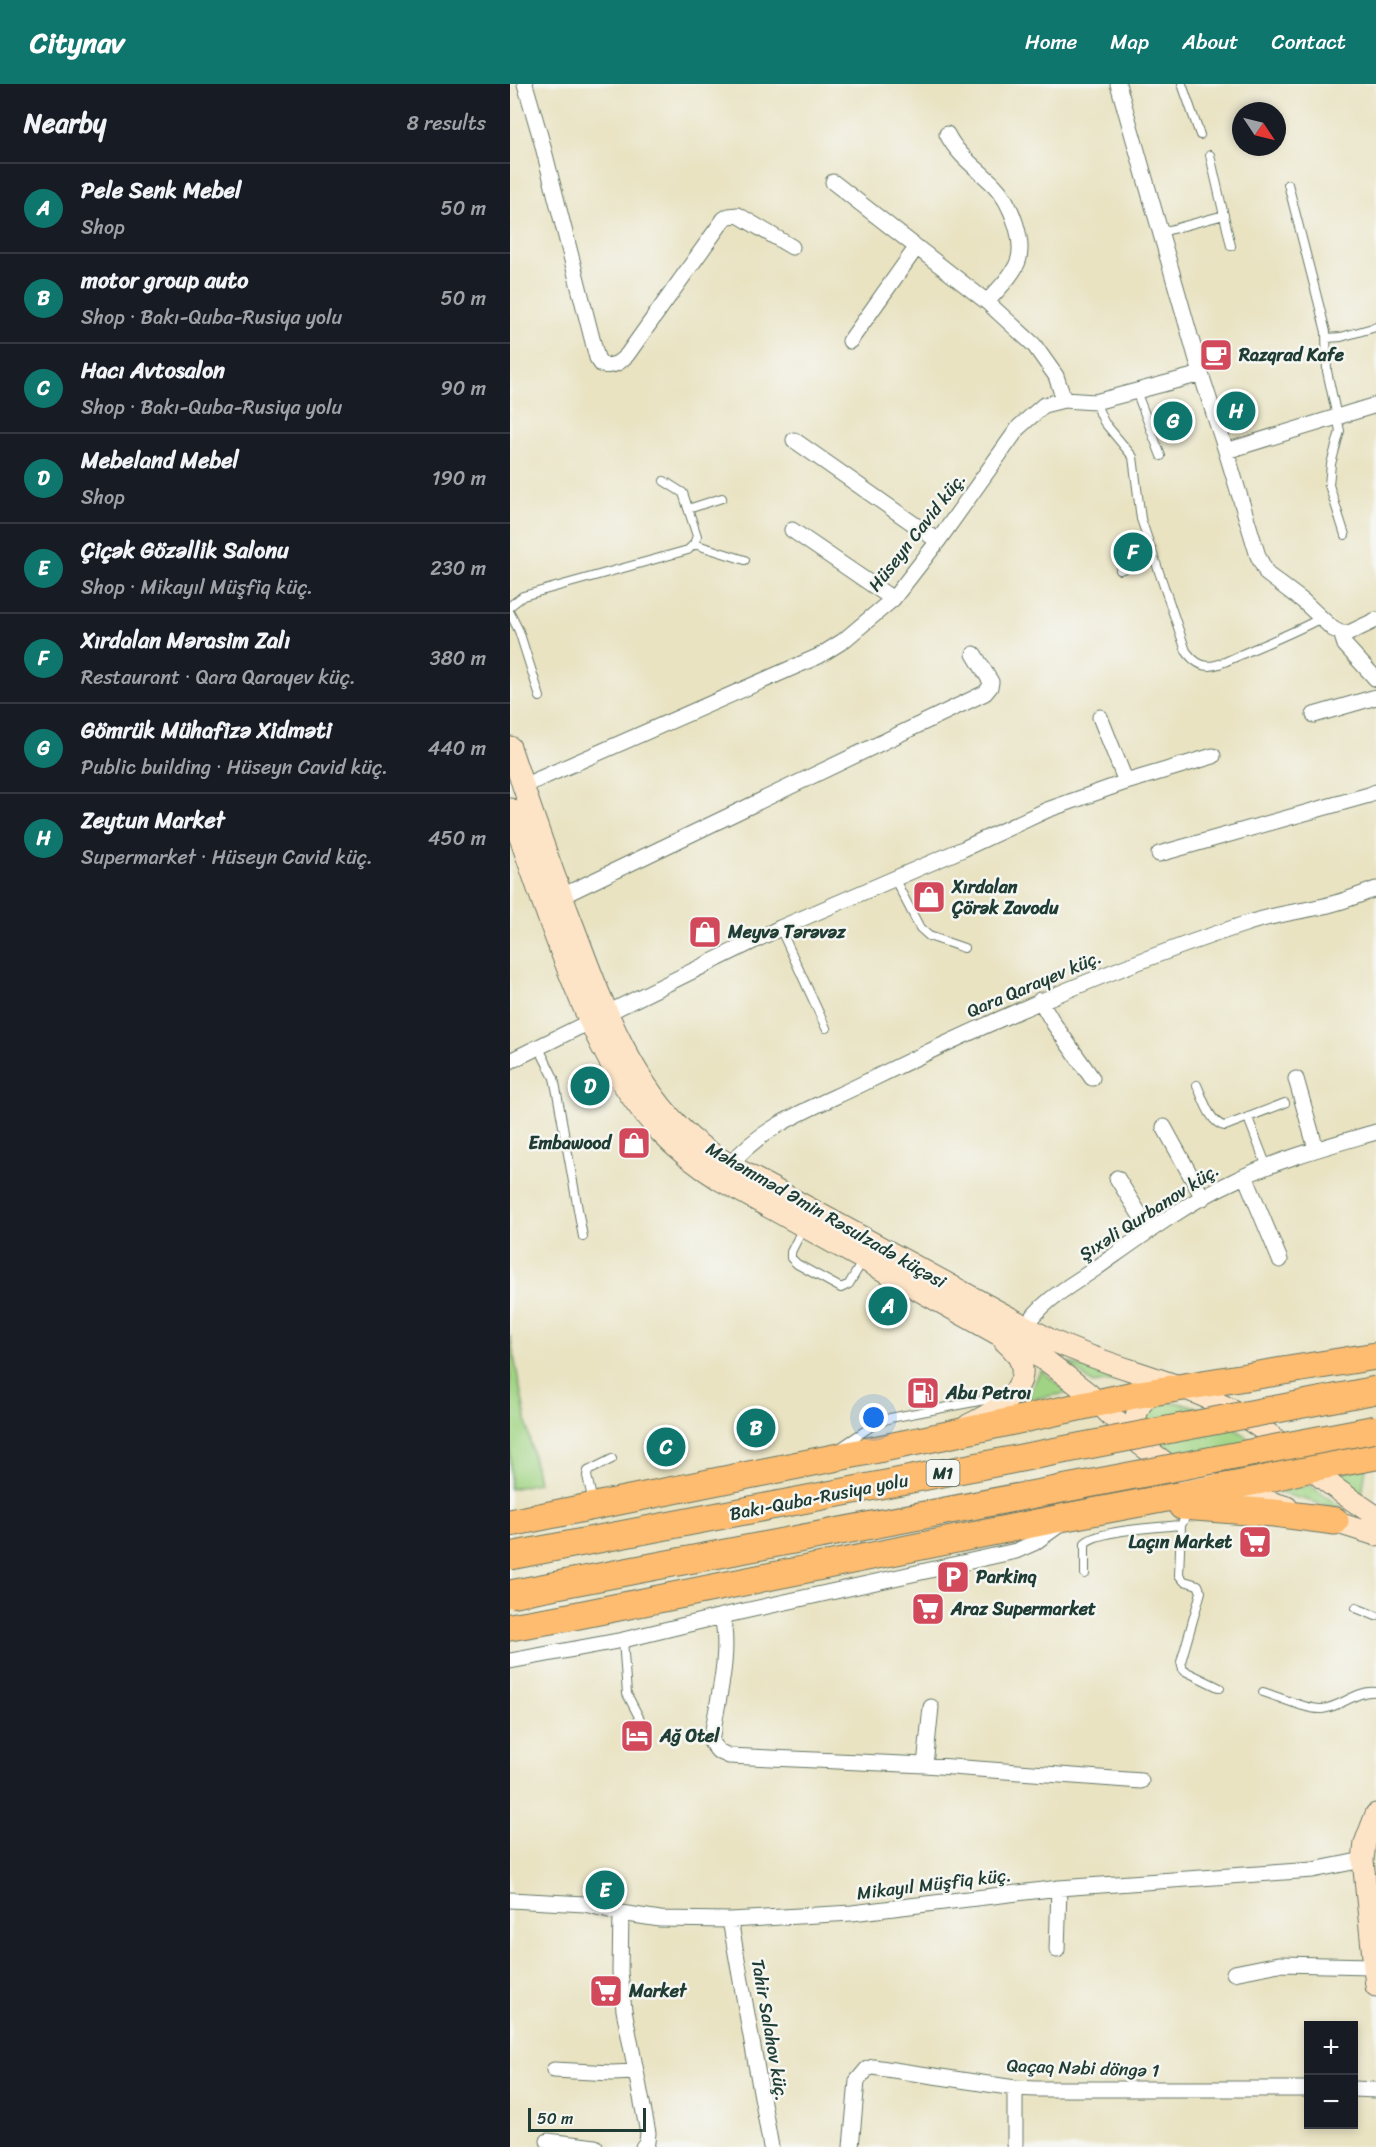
<!DOCTYPE html>
<meta charset="utf-8">
<style>
body{margin:0;font-family:Sriracha,sans-serif;background:#20242c;color:#f1f3f6}
.controls{position:absolute;right:18px;bottom:18px;display:grid;overflow:hidden;border-radius:0px;box-shadow:0 3px 9px #0003}
.controls button{width:54px;height:54px;display:grid;place-items:center;padding:0;border:0;border-bottom:2px solid #363941;background:#171b24;color:#f1f3f6;font:30px sans-serif}
.compass{position:absolute;left:722px;top:18px;width:54px;height:54px;border-radius:50%;background:#171b24;box-shadow:0 3px 9px #0003;rotate:125deg}
.scale{position:absolute;left:18px;bottom:15px;width:118px;box-sizing:border-box;padding-left:6px;border:3px solid #1f3d34;border-top:0;font-size:16px;line-height:21px;white-space:nowrap;color:#1f3d34;-webkit-text-stroke:4px #f6f6f2;paint-order:stroke}
.you{position:absolute;left:364px;top:1334px;width:21px;height:21px;margin:-15px;border:4px solid #fff;border-radius:50%;background:#1a73e8;box-shadow:0 0 0 9px #1a73e833}
.badge{display:grid;place-items:center;width:39px;height:39px;border-radius:50%;background:#0f766e;color:#fff;font-size:20px;font-weight:700}
.pin{position:absolute;translate:-50% -50%;border:3px solid #fff;box-shadow:0 2px 6px #0006}
.list{margin:0;padding:0;list-style:none}
h2{display:flex;justify-content:space-between;align-items:center;height:78px;margin:0;padding:0 24px;font-size:26px}
h2 small{font-size:20px;font-weight:400;color:#9ea1a6}
.list li{display:grid;grid-template-columns:39px 1fr auto;gap:18px;align-items:center;box-sizing:border-box;height:90px;padding:0 24px;border-top:2px solid #363941}
.list b{display:block;font-size:22px;white-space:nowrap}
.list p{margin:0;font-size:20px;white-space:nowrap;color:#9ea1a6}
.list em{font-size:20px;font-style:normal;color:#9ea1a6}
.map{position:relative;flex:none;width:866px;height:2063px;overflow:hidden}
header{display:flex;align-items:center;gap:36px;box-sizing:border-box;height:84px;padding:0 30px;background:#0f766e;color:#fff}
header strong{font-size:28px}
nav{display:flex;gap:33px;margin-inline-start:auto;font-size:21px}
main{display:flex}
aside{flex:1;background:#171b24}
.map>svg:first-child{display:block}
.green{fill:#a0d484;stroke:#60885c;stroke-width:1.5}
.lines{fill:none;stroke-linecap:round;stroke-linejoin:round}
.lane-casing{stroke:#676;stroke-width:10}
.street-casing{stroke:#676;stroke-width:17}
.secondary-casing{stroke:#676;stroke-width:23}
.highway-casing{stroke:#676;stroke-width:29}
.lane{stroke:#fff;stroke-width:8}
.street{stroke:#fff;stroke-width:15}
.secondary{stroke:#fee4c6;stroke-width:21}
.highway{stroke:#fdbc70;stroke-width:27}
.highway-bridge-casing{stroke:#676;stroke-width:29;stroke-linecap:butt}
.highway-bridge{stroke:#fdbc70;stroke-width:27}
.labels{text-anchor:middle;dominant-baseline:central;stroke-width:5;stroke-linejoin:round;paint-order:stroke}
.shield{fill:#f6f6f2;stroke:#60746d;stroke-width:1.5}
.shield-label{font-size:16px;font-weight:bold;fill:#1f3d34}
.poi-label{font-size:18px;font-weight:bold;fill:#1f3d34;stroke:#f6f6f2;text-anchor:start}
.street-label{font-size:18px;fill:#1f3d34;stroke:#f6f6f2}
</style>
<header>
<strong>Citynav</strong>
<nav><a>Home</a><a>Map</a><a>About</a><a>Contact</a></nav>
</header>
<main>
<aside>
<h2>Nearby<small>8 results</small></h2>
<ul class="list">
<li><span class="badge">A</span><div><b>Pele Senk Mebel</b><p>Shop</p></div><em>50 m</em></li>
<li><span class="badge">B</span><div><b>motor group auto</b><p>Shop · Bakı-Quba-Rusiya yolu</p></div><em>50 m</em></li>
<li><span class="badge">C</span><div><b>Hacı Avtosalon</b><p>Shop · Bakı-Quba-Rusiya yolu</p></div><em>90 m</em></li>
<li><span class="badge">D</span><div><b>Mebeland Mebel</b><p>Shop</p></div><em>190 m</em></li>
<li><span class="badge">E</span><div><b>Çiçək Gözəllik Salonu</b><p>Shop · Mikayıl Müşfiq küç.</p></div><em>230 m</em></li>
<li><span class="badge">F</span><div><b>Xırdalan Mərasim Zalı</b><p>Restaurant · Qara Qarayev küç.</p></div><em>380 m</em></li>
<li><span class="badge">G</span><div><b>Gömrük Mühafizə Xidməti</b><p>Public building · Hüseyn Cavid küç.</p></div><em>440 m</em></li>
<li><span class="badge">H</span><div><b>Zeytun Market</b><p>Supermarket · Hüseyn Cavid küç.</p></div><em>450 m</em></li>
</ul>
</aside>
<div class="map">
<svg width="866" height="2063" viewBox="0 0 866 2063">
<rect width="100%" height="100%" fill="#f6f6f2"/>
<filter id="ink" filterUnits="userSpaceOnUse"><feTurbulence type="fractalNoise" baseFrequency=".0167" numOctaves="2"/><feDisplacementMap in="SourceGraphic" scale="12" xChannelSelector="R" yChannelSelector="G"/><feConvolveMatrix kernelMatrix="1 2 1 2 8 2 1 2 1" color-interpolation-filters="sRGB"/></filter>
<filter id="wash" filterUnits="userSpaceOnUse"><feTurbulence type="fractalNoise" baseFrequency=".008" numOctaves="4" result="noise"/><feDisplacementMap in="SourceGraphic" scale="24" xChannelSelector="R" yChannelSelector="G"/><feGaussianBlur stdDeviation="1.35" result="paint"/><feColorMatrix in="noise" values="0 0 0 0 0 0 0 0 0 0 0 0 0 0 0 0 0 1.4 0 .05"/><feComposite in="paint" operator="in"/></filter>
<g filter="url(#wash)">
<rect width="100%" height="100%" fill="#e9e3c2"/>
<path class="green" d="M 0,1251 L 28,1399 L 0,1405 Z
M 557,1278 L 609,1296 L 583,1300 Z
M 531,1286 L 558,1309 L 516,1316 Z
M 663,1318 C 692,1321 721,1337 741,1358 L 742,1379 C 719,1405 658,1378 643,1354 C 639,1349 638,1341 636,1336 L 644,1321 Z
M 856,1383 L 852,1411 L 825,1390 Z
M 799,1401 L 837,1427 L 766,1408 Z"/>
</g>
<g filter="url(#ink)">
<g class="lines">
<g class="lane-casing">
<path id="lane" d="M 672,0 L 690,51
M 700,71 L 721,162
M 778,100 L 816,248 L 817,287 L 830,347 L 821,380 L 819,401 L 835,451
M 652,148 L 714,131
M 817,254 L 831,253 L 866,243
M 626,307 L 651,372
M 585,318 L 594,338 L 623,373 L 631,435 L 676,567 C 681,574 689,582 699,582 C 709,582 721,575 730,571 C 757,559 785,548 811,534
M 178,425 L 212,414
M 184,460 L 235,476
M 610,486 L 644,475
M 0,522 L 13,512 L 178,466 L 184,460 L 187,452 L 173,409 L 154,397
M 0,529 L 9,547 L 30,613
M 384,794 L 410,844 L 419,852 L 454,864
M 270,844 L 316,944
M 28,962 L 44,994 L 47,1009 L 73,1153
M 687,1001 C 693,1014 700,1040 715,1042 L 775,1019
M 738,1034 L 757,1083
M 293,1144 L 281,1168 L 281,1174 L 287,1180 L 331,1204 L 339,1200 L 352,1178
M 332,1362 L 362,1342 L 380,1334 L 490,1313
M 83,1418 L 77,1392 L 78,1387 L 102,1375
M 678,1429 L 671,1441 L 669,1491 L 674,1497 L 688,1501 L 691,1508 L 671,1578 L 673,1586 L 710,1604
M 575,1490 L 575,1459 C 589,1446 650,1443 671,1441
M 846,1524 L 866,1532
M 113,1556 L 117,1610 L 130,1635
M 753,1608 C 769,1613 797,1626 812,1625 C 832,1623 846,1606 866,1608"/>
</g>
<g class="street-casing">
<path id="street" d="M 15,0 L 31,55 L 87,274 L 92,281 C 104,283 109,279 117,271 L 214,135 L 219,132 L 228,131 L 282,163
M 608,0 L 691,290 L 716,367 L 866,321
M 437,50 C 448,72 467,84 484,101 C 500,117 518,160 506,182 C 499,196 486,207 477,218
M 323,98 L 477,218 L 524,261 L 546,292 L 554,316
M 340,257 L 406,164
M 284,356 L 428,457
M 716,367 L 748,472 L 757,490 L 793,517 L 823,545 L 831,549 L 839,549 L 866,536
M 282,446 L 383,515
M 831,549 L 835,561 L 866,595
M 804,631 L 866,613
M 590,633 L 616,698
M 13,702 L 309,572 L 333,557 L 383,515 L 428,457 L 509,343 L 534,321 L 554,316 L 585,318 L 691,290
M 649,770 L 859,711 L 866,708
M 52,812 L 475,609 L 480,603 L 481,598 L 464,570
M 530,916 L 544,940 L 582,994
M 0,977 L 270,844 L 453,765 L 537,726 L 616,698 L 703,672
M 786,995 L 806,1065
M 654,1043 L 693,1114
M 220,1081 C 253,1040 308,1022 354,999 C 477,938 604,883 735,840 C 761,831 788,828 814,822 C 832,818 849,811 866,805
M 735,1092 L 770,1176
M 607,1094 L 640,1147
M 516,1243 C 531,1217 560,1202 585,1185 C 629,1154 674,1120 724,1097 C 769,1075 818,1062 866,1048
M 212,1532 C 221,1572 207,1617 201,1658 L 208,1667 L 219,1672 L 415,1681 L 631,1697
M 0,1577 L 113,1556 L 212,1532 L 506,1467 L 524,1459 L 552,1439
M 415,1681 L 421,1623
M 0,1816 L 75,1820 L 111,1829 L 150,1835 L 220,1836 L 342,1829 L 549,1804 L 803,1786 L 853,1776
M 111,1829 L 110,1888 L 114,1926 L 138,2049 L 137,2058 L 133,2063
M 220,1836 L 261,2063
M 547,1866 L 549,1804
M 724,1889 L 769,1880 L 863,1882
M 44,1986 L 102,1989 L 125,1988
M 505,2004 L 505,2061
M 844,2005 L 866,2006
M 38,2057 L 85,2063
M 341,2063 L 347,1997 L 357,1985 L 363,1983 L 505,2004 L 525,2005 L 798,2005"/>
</g>
<g class="secondary-casing">
<path id="secondary" d="M 0,663 C 21,726 42,788 66,849 C 93,921 121,999 179,1052 C 191,1063 206,1072 220,1081 L 539,1255 C 597,1283 661,1294 718,1324 C 755,1343 785,1372 817,1398 C 833,1410 849,1421 866,1432
M 0,725 C 17,773 33,821 51,868 C 76,932 102,997 150,1048 C 168,1067 188,1082 210,1096 L 538,1278 L 578,1309 L 631,1361 L 667,1387 L 692,1397 L 777,1423
M 458,1341 C 491,1325 538,1294 495,1258
M 635,1362 C 620,1340 623,1317 649,1307
M 809,1433 L 866,1451
M 866,1730 L 855,1759 L 853,1776 L 866,1902"/>
</g>
<g class="highway-casing">
<path id="highway" d="M 672,1422 L 764,1429 L 825,1437
M 0,1439 L 433,1352 L 624,1311 L 866,1272
M 0,1543 L 54,1534 L 561,1432 L 747,1397 L 801,1384 L 866,1372"/>
</g>
<use href="#lane" class="lane"/>
<use href="#street" class="street"/>
<use href="#secondary" class="secondary"/>
<use href="#highway" class="highway"/>
<g class="highway-bridge-casing">
<path id="highway-bridge" d="M 0,1472 L 866,1306
M 0,1510 L 866,1345"/>
</g>
<use href="#highway-bridge" class="highway-bridge"/>
</g>
</g>
<defs>
<g id="cafe-square" transform="scale(1.725)"><rect x="-9" y="-9" width="18" height="18" rx="4" fill="#d1495b" stroke="#f6f6f2"/><path d="M-5.5-4.5H6V0H3Q3 3.5 0 3.5H-2.5Q-5.5 3.5-5.5 0ZM3-3.2v2h1.7v-2ZM-6 4.5H4V6H-6Z" fill="#fff"/></g>
<g id="shop-square" transform="scale(1.725)"><rect x="-9" y="-9" width="18" height="18" rx="4" fill="#d1495b" stroke="#f6f6f2"/><path d="M-5-2.5h2.3a2.7 3.5 0 0 1 5.4 0H5L5.5 6h-11ZM-1.5-2.5h3a1.5 2.3 0 0 0-3 0Z" fill="#fff"/></g>
<g id="fuel-square" transform="scale(1.725)"><rect x="-9" y="-9" width="18" height="18" rx="4" fill="#d1495b" stroke="#f6f6f2"/><path d="M-5.5-6h7V0h2V4h1.3V-2.5L3-4.5l.8-.8L6-3V5H2.5V1h-1V6h-7ZM-4.2-4.7v3.2H.2V-4.7Z" fill="#fff"/></g>
<g id="supermarket-square" transform="scale(1.725)"><rect x="-9" y="-9" width="18" height="18" rx="4" fill="#d1495b" stroke="#f6f6f2"/><path d="M-6-5.5h2.5l.6 2H6L4.5 2H-2.5L-4.4-4H-6ZM-1.5 3.2a1.3 1.3 0 1 0 .1 0ZM3 3.2a1.3 1.3 0 1 0 .1 0Z" fill="#fff"/></g>
<g id="parking-square" transform="scale(1.725)"><rect x="-9" y="-9" width="18" height="18" rx="4" fill="#d1495b" stroke="#f6f6f2"/><path d="M-3.5-5.5H1a3.5 3.5 0 0 1 0 7H-1V5.5H-3.5ZM-1-3.4V-.6H.8a1.4 1.4 0 0 0 0-2.8Z" fill="#fff"/></g>
<g id="hotel-square" transform="scale(1.725)"><rect x="-9" y="-9" width="18" height="18" rx="4" fill="#d1495b" stroke="#f6f6f2"/><path d="M-6-4.5h1.5V1H6V5H4.5V3h-9V5H-6ZM-4 0a1.8 1.8 0 1 1 3.6 0ZM.5 0V-2.5h3Q6-2.5 6 0Z" fill="#fff"/></g>
</defs>
<g fill-rule="evenodd">
<use href="#cafe-square" x="706" y="271"/>
<use href="#shop-square" x="419" y="813"/>
<use href="#shop-square" x="195" y="848"/>
<use href="#shop-square" x="124" y="1059"/>
<use href="#fuel-square" x="413" y="1309"/>
<use href="#supermarket-square" x="745" y="1458"/>
<use href="#parking-square" x="443" y="1493"/>
<use href="#supermarket-square" x="418" y="1525"/>
<use href="#hotel-square" x="127" y="1652"/>
<use href="#supermarket-square" x="96" y="1907"/>
</g>
<g class="labels">
<rect class="shield" x="416.5" y="1376" width="33" height="26" rx="4.5"/>
<g class="shield-label">
<text x="433" y="1389">M1</text>
</g>
<g class="poi-label">
<text x="729" y="271">Razqrad Kafe</text>
<text x="442" y="803">Xırdalan<tspan x="442" dy="21">Çörək Zavodu</tspan></text>
<text x="218" y="848">Meyvə Tərəvəz</text>
<text x="101" y="1059" text-anchor="end">Embawood</text>
<text x="436" y="1309">Abu Petroı</text>
<text x="722" y="1458" text-anchor="end">Laçın Market</text>
<text x="466" y="1493">Parkinq</text>
<text x="441" y="1525">Araz Supermarket</text>
<text x="150" y="1652">Ağ Otel</text>
<text x="119" y="1907">Market</text>
</g>
<g class="street-label">
<text transform="translate(407 448) rotate(-52)">Hüseyn Cavid küç.</text>
<text transform="translate(524 900) rotate(-23)">Qara Qarayev küç.</text>
<text transform="translate(639 1128) rotate(-33)">Şıxəli Qurbanov küç.</text>
<text transform="translate(316 1131) rotate(30)">Məhəmməd Əmin Rəsulzadə küçəsi</text>
<text transform="translate(309 1413) rotate(-11)">Bakı-Quba-Rusiya yolu</text>
<text transform="translate(424 1800) rotate(-7)">Mikayıl Müşfiq küç.</text>
<text transform="translate(260 1946) rotate(80)">Tahir Salahov küç.</text>
<text transform="translate(573 1984) rotate(2)">Qaçaq Nəbi döngə 1</text>
</g>
</g>
</svg>
<div class="controls">
<button>+</button>
<button>−</button>
</div>
<svg class="compass" viewBox="-18 -18 36 36"><path d="M0-13l5 13h-10z" fill="#e53935"/><path d="M0 13l5-13h-10z" fill="#9ea1a6"/></svg>
<div class="scale">50 m</div>
<div class="you"></div>
<div class="pin badge" style="left:378px;top:1222px">A</div>
<div class="pin badge" style="left:246px;top:1344px">B</div>
<div class="pin badge" style="left:156px;top:1363px">C</div>
<div class="pin badge" style="left:80px;top:1002px">D</div>
<div class="pin badge" style="left:95px;top:1806px">E</div>
<div class="pin badge" style="left:623px;top:468px">F</div>
<div class="pin badge" style="left:663px;top:337px">G</div>
<div class="pin badge" style="left:726px;top:327px">H</div>
</div>
</main>
